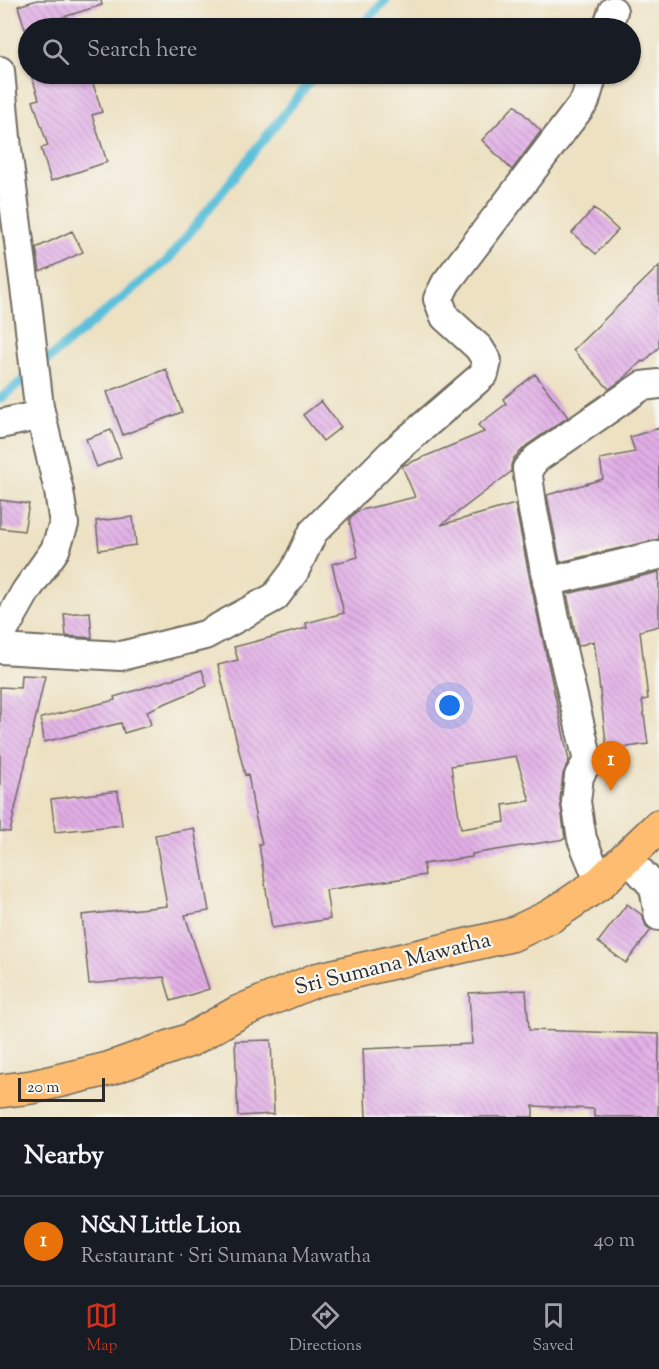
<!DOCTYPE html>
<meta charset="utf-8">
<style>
body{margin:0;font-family:"Sorts Mill Goudy",serif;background:#20242c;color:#f1f3f6}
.scale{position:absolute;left:18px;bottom:15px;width:87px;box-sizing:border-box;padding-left:6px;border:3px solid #2b2b2b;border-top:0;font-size:16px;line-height:21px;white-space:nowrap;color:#2b2b2b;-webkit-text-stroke:4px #f6f6f2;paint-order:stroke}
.you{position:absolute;left:450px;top:706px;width:21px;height:21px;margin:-15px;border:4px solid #fff;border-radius:50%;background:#1a73e8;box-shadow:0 0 0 9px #1a73e833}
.badge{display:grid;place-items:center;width:39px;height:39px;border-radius:50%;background:#c8321e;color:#fff;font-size:20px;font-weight:700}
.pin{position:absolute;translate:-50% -50px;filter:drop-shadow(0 2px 3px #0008)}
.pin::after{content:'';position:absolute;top:32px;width:21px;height:18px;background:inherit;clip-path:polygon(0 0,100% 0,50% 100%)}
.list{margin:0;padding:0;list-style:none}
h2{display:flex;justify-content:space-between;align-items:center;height:78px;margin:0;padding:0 24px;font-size:26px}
h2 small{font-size:20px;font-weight:400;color:#9ea1a6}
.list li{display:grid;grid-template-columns:39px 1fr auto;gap:18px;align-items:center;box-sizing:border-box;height:90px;padding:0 24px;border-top:2px solid #363941}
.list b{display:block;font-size:22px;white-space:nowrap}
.list p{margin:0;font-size:20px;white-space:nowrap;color:#9ea1a6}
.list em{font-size:20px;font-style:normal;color:#9ea1a6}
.icon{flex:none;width:33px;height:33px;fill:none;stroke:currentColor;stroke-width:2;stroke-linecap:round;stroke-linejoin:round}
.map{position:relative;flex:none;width:659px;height:1117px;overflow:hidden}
.search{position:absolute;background:#171b24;box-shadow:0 2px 4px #0004;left:18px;right:18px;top:18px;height:66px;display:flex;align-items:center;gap:15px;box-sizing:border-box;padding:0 21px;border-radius:33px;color:#9ea1a6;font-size:22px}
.sheet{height:168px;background:#171b24}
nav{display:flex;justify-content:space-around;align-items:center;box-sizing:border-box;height:84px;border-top:2px solid #363941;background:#171b24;font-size:16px;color:#9ea1a6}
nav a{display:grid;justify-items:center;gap:3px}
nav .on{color:#c8321e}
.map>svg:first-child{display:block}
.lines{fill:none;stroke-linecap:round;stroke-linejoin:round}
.stream{stroke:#5cc0da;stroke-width:9}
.building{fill:url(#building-back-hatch);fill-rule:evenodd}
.minor-casing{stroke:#6f6b60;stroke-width:32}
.primary-casing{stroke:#6f6b60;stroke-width:36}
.minor{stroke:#fff;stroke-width:28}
.primary{stroke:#febc70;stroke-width:33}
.labels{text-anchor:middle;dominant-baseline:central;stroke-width:4.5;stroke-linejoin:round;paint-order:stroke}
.street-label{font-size:22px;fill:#2b2b2b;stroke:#f6f6f2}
</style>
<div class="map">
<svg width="659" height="1117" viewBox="0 0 659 1117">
<defs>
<pattern id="building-back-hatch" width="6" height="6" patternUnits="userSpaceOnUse" patternTransform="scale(1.5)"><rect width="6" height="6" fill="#e2afe7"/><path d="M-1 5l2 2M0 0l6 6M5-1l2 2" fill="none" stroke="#b78fbb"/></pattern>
</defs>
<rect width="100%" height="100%" fill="#f6f6f2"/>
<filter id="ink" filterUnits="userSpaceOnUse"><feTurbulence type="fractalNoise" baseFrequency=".0167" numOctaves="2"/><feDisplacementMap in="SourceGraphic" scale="12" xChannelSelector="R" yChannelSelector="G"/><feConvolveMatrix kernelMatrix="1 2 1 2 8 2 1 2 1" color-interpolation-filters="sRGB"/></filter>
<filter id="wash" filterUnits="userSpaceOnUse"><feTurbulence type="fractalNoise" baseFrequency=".008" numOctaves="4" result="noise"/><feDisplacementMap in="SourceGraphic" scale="24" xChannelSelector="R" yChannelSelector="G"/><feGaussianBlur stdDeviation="1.35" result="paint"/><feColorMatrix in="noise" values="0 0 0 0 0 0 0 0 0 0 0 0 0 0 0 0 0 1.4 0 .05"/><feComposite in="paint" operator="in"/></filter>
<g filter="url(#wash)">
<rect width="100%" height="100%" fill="#ede1c2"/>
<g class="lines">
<path class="stream" d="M 359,28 L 386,0
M 0,399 L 167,261 L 316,74"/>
</g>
<g id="blocks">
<path class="building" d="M 37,0 L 101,0 L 102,5 L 25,29 L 18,6 Z
M 31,74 L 90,74 L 102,112 L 92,115 L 107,162 L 51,181 L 41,148 L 48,146 L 33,101 L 39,99 Z
M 515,105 L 541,131 L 512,170 L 482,140 Z
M 594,208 L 618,230 L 596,254 L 572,233 Z
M 72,231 L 83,252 L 40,272 L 36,248 Z
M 659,266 L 659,347 L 644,362 L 642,361 L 623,379 L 609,389 L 573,350 Z
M 166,369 L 182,412 L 123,435 L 107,392 Z
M 535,374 L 568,417 L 527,445 L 514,458 L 511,465 L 511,472 L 441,525 L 515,504 L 531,585 L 569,760 L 563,774 L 560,800 L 565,839 L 472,854 L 472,857 L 423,864 L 425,875 L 326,890 L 330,919 L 272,928 L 259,844 L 262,844 L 254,810 L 248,774 L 245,775 L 218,665 L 238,660 L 234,647 L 307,628 L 306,623 L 344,613 L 332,564 L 358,557 L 349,520 L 357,511 L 415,497 L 402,466 L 484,432 L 478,425 L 506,404 L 503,399 ZM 516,756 L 530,801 L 503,805 L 505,822 L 461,829 L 451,766 Z
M 321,401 L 341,427 L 323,441 L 303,415 Z
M 659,428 L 659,539 L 560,562 L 547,495 L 603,479 L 600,459 L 635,452 L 630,437 Z
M 111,430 L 121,457 L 97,467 L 86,439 Z
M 0,500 L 29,504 L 24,531 L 0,528 Z
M 133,517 L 136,545 L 99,550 L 96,521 Z
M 659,572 L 659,626 L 640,631 L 648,699 L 642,700 L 648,744 L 607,750 L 594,641 L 578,646 L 567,594 Z
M 90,612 L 92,638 L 66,636 L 64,614 Z
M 202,670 L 207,686 L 147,711 L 151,725 L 124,733 L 121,723 L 44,742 L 41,718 L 115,700 L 114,697 Z
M 21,675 L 45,676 L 10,832 L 0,831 L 0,687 L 20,688 Z
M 118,791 L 122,825 L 55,832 L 51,799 Z
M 194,828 L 209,911 L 185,915 L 209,989 L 171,1001 L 164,977 L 89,984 L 82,915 L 167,906 L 155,835 Z
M 627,904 L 642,915 L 646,926 L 651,930 L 626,963 L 598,942 Z
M 526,990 L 529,1030 L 659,1034 L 658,1117 L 594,1117 L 594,1109 L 533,1106 L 533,1117 L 366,1117 L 363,1049 L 472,1044 L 469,993 Z
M 271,1040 L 274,1114 L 238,1116 L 235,1041 Z"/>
</g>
</g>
<g filter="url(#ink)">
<use href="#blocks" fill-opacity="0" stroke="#6f6b60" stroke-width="1.5"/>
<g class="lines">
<g class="minor-casing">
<path id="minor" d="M 607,28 L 613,11
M 0,71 L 7,149 L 27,303 L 39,407 L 59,491 L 64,524 L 55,550 L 26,591 L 0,637
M 0,424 L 41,415
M 547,582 L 659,555
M 0,649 L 121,656 L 205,635 L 275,597 L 294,572 L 313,532 L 391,454 L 484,374 L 487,361 L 479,348 L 445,317 L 438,299 L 446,283 L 585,101 L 593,74
M 627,857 L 654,887 L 659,916
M 600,883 L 582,839 L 576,802 L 579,776 L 588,761 L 556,624 L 533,511 L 527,469 L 537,458 L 642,386 L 659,384"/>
</g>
<g class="primary-casing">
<path id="primary" d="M 0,1091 L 32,1087 L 108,1069 L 139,1058 L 190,1040 L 239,1012 L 316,980 L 511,935 L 551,916 L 600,883 L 659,826"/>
</g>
<use href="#minor" class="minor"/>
<use href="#primary" class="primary"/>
</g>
</g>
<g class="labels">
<g class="street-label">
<text transform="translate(393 965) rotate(-14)">Sri Sumana Mawatha</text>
</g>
</g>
</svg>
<div class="scale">20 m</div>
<div class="you"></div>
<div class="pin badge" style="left:611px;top:791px;background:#e8710a">1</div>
<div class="search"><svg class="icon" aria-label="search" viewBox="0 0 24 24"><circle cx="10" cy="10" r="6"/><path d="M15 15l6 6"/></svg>Search here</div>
</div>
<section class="sheet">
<h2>Nearby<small></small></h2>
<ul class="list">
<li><span class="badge" style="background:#e8710a">1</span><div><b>N&amp;N Little Lion</b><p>Restaurant · Sri Sumana Mawatha</p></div><em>40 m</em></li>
</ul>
</section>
<nav>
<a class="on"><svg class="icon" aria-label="map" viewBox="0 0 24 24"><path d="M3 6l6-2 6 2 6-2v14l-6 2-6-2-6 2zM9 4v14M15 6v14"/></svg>Map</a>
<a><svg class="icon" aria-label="directions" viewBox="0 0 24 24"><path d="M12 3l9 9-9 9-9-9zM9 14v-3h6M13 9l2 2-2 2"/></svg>Directions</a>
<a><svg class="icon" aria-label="saved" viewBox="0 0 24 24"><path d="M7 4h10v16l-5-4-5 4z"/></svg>Saved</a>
</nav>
